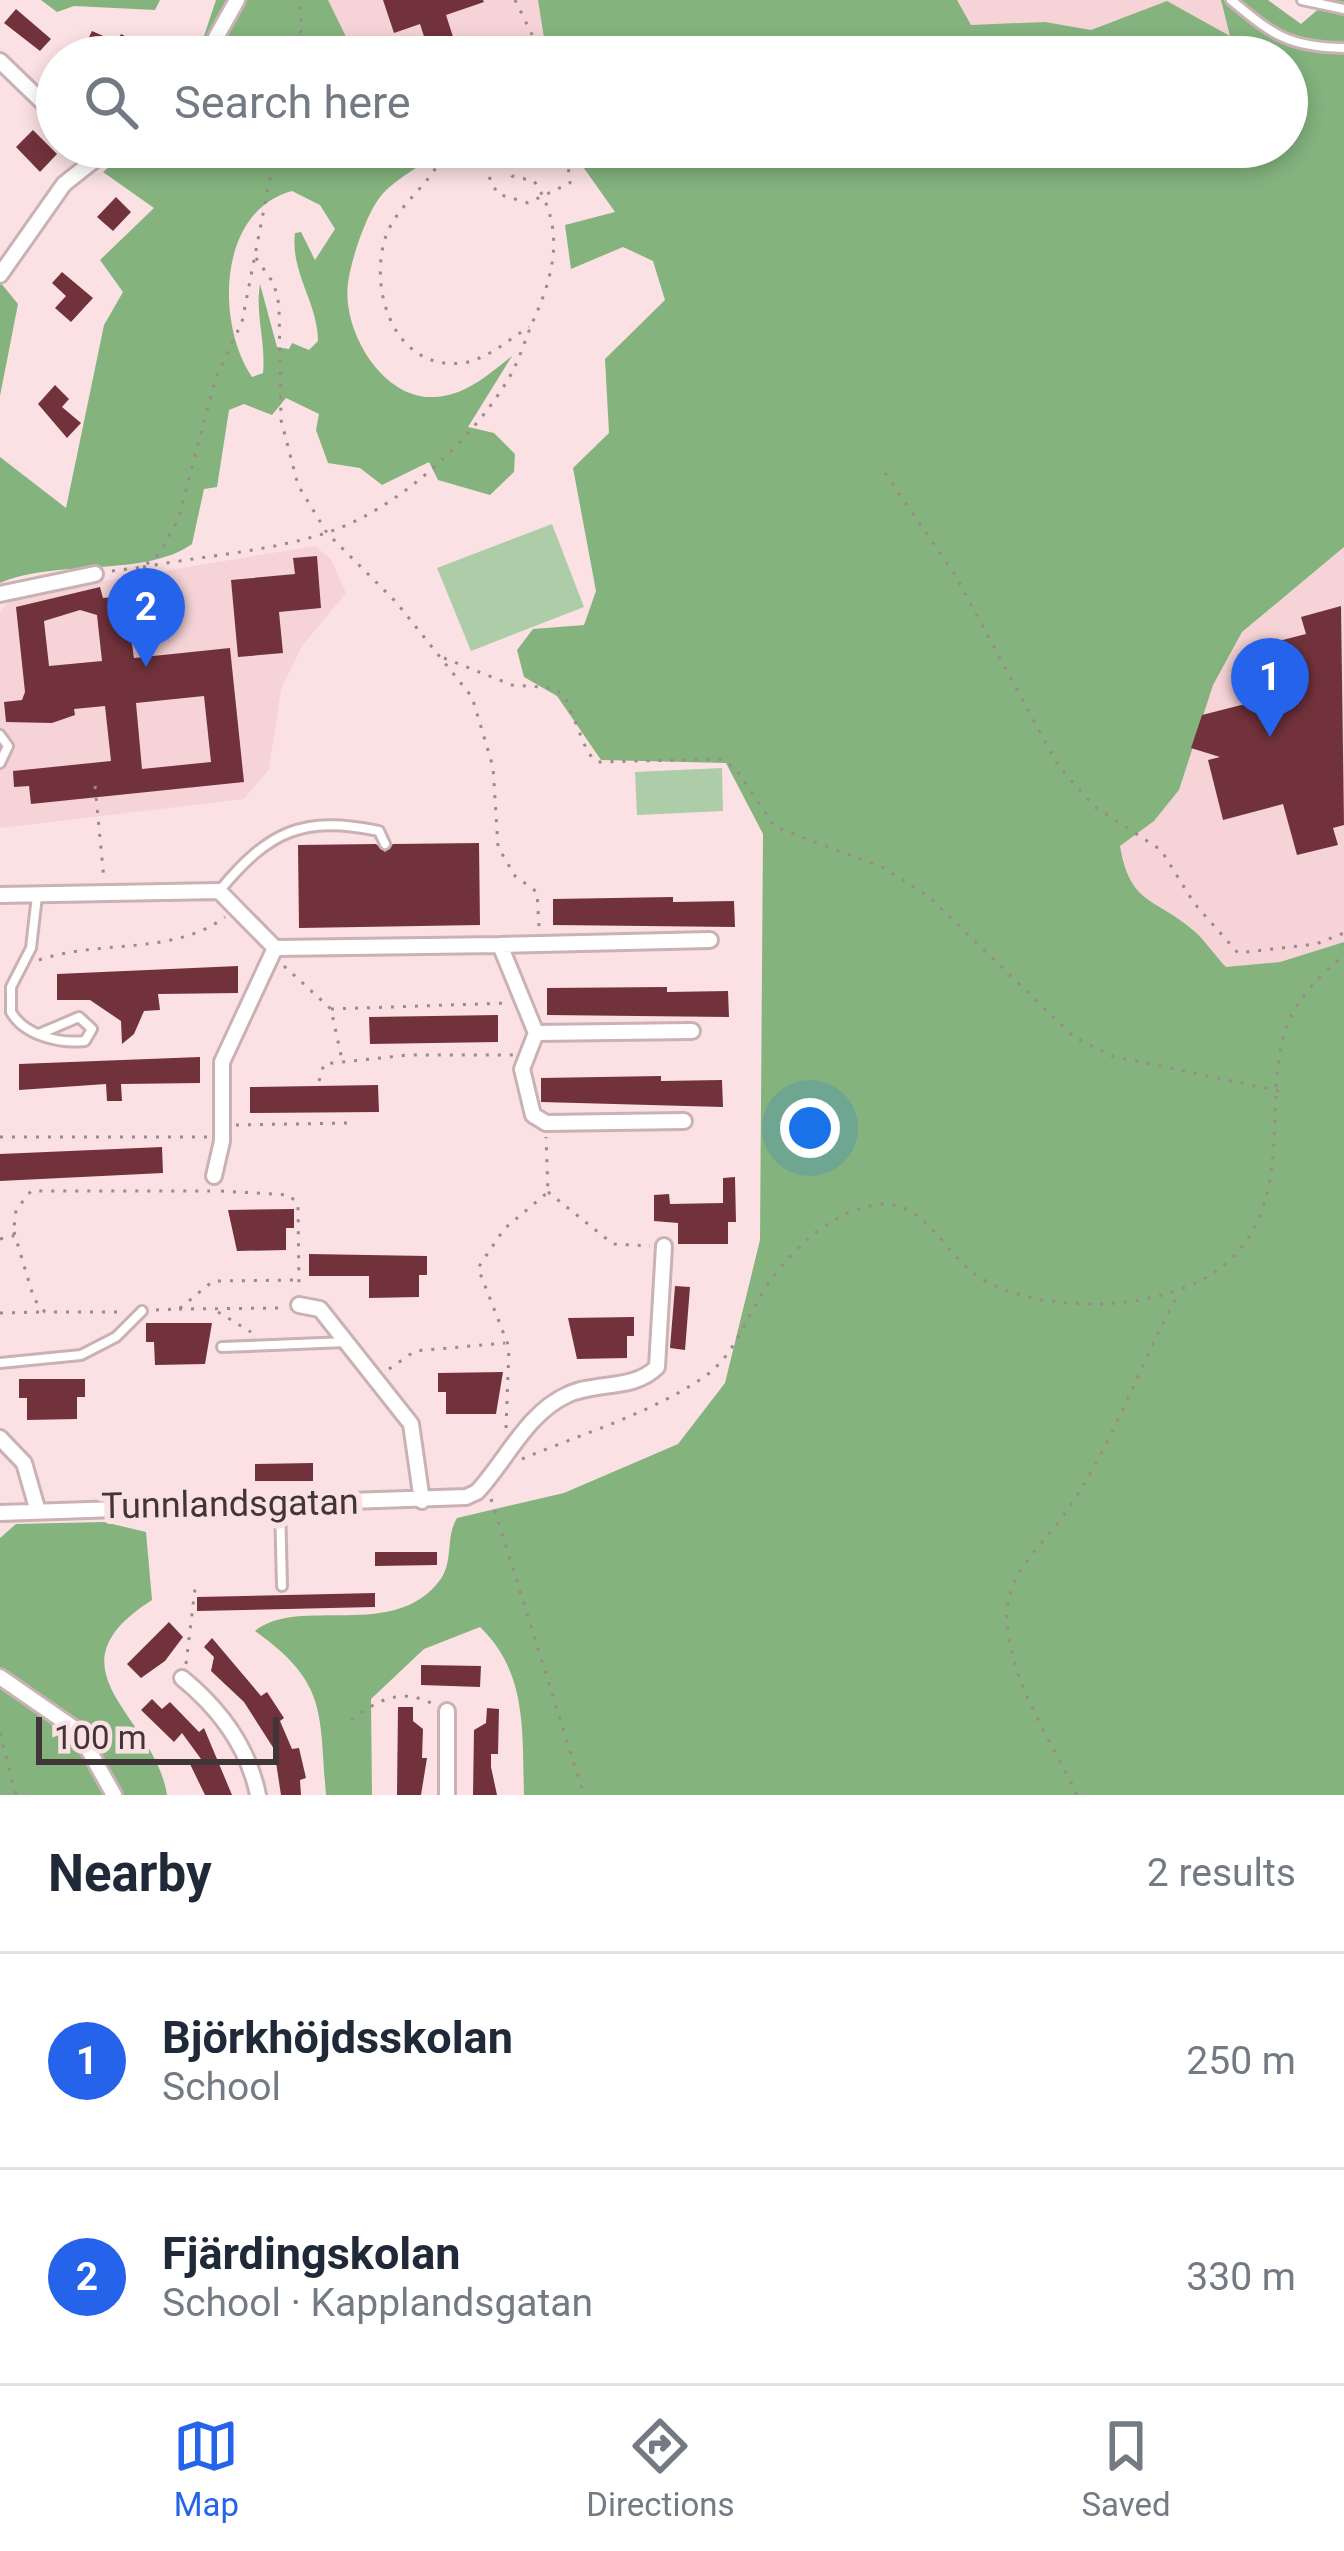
<!DOCTYPE html>
<meta charset="utf-8">
<style>
body{margin:0;font-family:Roboto,sans-serif;background:#f6f6f7;color:#1f2937}
.scale{position:absolute;left:36px;bottom:30px;width:243px;box-sizing:border-box;padding-left:12px;border:6px solid #403637;border-top:0;font-size:33px;line-height:42px;white-space:nowrap;color:#403637;-webkit-text-stroke:9px #fbe1e3;paint-order:stroke}
.you{position:absolute;left:810px;top:1128px;width:42px;height:42px;margin:-30px;border:9px solid #fff;border-radius:50%;background:#1a73e8;box-shadow:0 0 0 18px #1a73e833}
.badge{display:grid;place-items:center;width:78px;height:78px;border-radius:50%;background:#2563eb;color:#fff;font-size:39px;font-weight:700}
.pin{position:absolute;translate:-50% -99px;filter:drop-shadow(0 3px 6px #0008)}
.pin::after{content:'';position:absolute;top:63px;width:42px;height:36px;background:inherit;clip-path:polygon(0 0,100% 0,50% 100%)}
.list{margin:0;padding:0;list-style:none}
h2{display:flex;justify-content:space-between;align-items:center;height:156px;margin:0;padding:0 48px;font-size:51px}
h2 small{font-size:39px;font-weight:400;color:#747a83}
.list li{display:grid;grid-template-columns:78px 1fr auto;gap:36px;align-items:center;box-sizing:border-box;height:216px;padding:0 48px;border-top:3px solid #e0e1e3}
.list b{display:block;font-size:45px;white-space:nowrap}
.list p{margin:0;font-size:39px;white-space:nowrap;color:#747a83}
.list em{font-size:39px;font-style:normal;color:#747a83}
.icon{flex:none;width:66px;height:66px;fill:none;stroke:currentColor;stroke-width:2;stroke-linecap:round;stroke-linejoin:round}
.map{position:relative;flex:none;width:1344px;height:1795px;overflow:hidden}
.search{position:absolute;background:#fff;box-shadow:0 6px 18px #0003;left:36px;right:36px;top:36px;height:132px;display:flex;align-items:center;gap:30px;box-sizing:border-box;padding:0 42px;border-radius:66px;color:#747a83;font-size:45px}
.sheet{height:588px;background:#fff}
nav{display:flex;justify-content:space-around;align-items:center;box-sizing:border-box;height:168px;border-top:3px solid #e0e1e3;background:#fff;font-size:33px;color:#747a83}
nav a{display:grid;justify-items:center;gap:6px}
nav .on{color:#2563eb}
.map>svg:first-child{display:block}
.built{fill:#f5d3d6}
.green{fill:#accda8}
.forest{fill:#84b37e;fill-rule:evenodd}
.building{fill:#72323c;fill-rule:evenodd}
.lines{fill:none;stroke-linecap:round;stroke-linejoin:round}
.lane-casing{stroke:#cab1b3;stroke-width:14}
.street-casing{stroke:#cab1b3;stroke-width:20}
.path{stroke:#9b898b;stroke-width:3;stroke-dasharray:3 9;stroke-linecap:butt}
.lane{stroke:#fff;stroke-width:8}
.street{stroke:#fff;stroke-width:14}
.labels{text-anchor:middle;dominant-baseline:central;stroke-width:12;stroke-linejoin:round;paint-order:stroke}
.street-label{font-size:36px;fill:#403637;stroke:#fbe1e3}
</style>
<div class="map">
<svg width="1344" height="1795" viewBox="0 0 1344 1795">
<rect width="100%" height="100%" fill="#fbe1e3"/>
<path class="built" d="M 328,0 L 538,0 L 549,54 L 356,57 Z
M 957,0 L 1221,0 L 1231,37 L 1167,1 L 1091,30 L 1045,22 L 971,26 Z
M 315,546 L 331,559 L 346,593 L 302,646 L 281,689 L 269,769 L 244,799 L 0,828 L 0,612 L 13,596 Z
M 1344,547 L 1344,942 L 1280,962 L 1226,968 L 1192,929 L 1156,909 L 1125,880 L 1120,846 L 1154,821 L 1179,790 L 1212,685 L 1242,632 Z"/>
<path class="green" d="M 552,524 L 584,607 L 471,651 L 437,568 Z
M 722,768 L 723,811 L 637,815 L 635,772 Z"/>
<path class="forest" d="M 41,0 L 160,0 L 155,10 L 74,6 L 57,12 Z
M 216,0 L 328,0 L 356,57 L 197,57 Z
M 538,0 L 957,0 L 971,25 L 1045,22 L 1091,30 L 1167,1 L 1230,36 L 1221,0 L 1268,0 L 1301,24 L 1329,0 L 1344,0 L 1344,547 L 1242,632 L 1213,685 L 1179,790 L 1154,821 L 1120,846 C 1130,905 1154,897 1193,930 C 1205,940 1215,956 1226,967 L 1280,962 L 1344,942 L 1344,1795 L 524,1795 C 522,1733 528,1673 480,1627 L 424,1649 L 371,1699 L 372,1795 L 326,1795 C 319,1712 328,1683 255,1631 C 299,1595 394,1642 440,1580 C 454,1562 445,1537 457,1518 L 564,1493 L 678,1444 L 725,1383 L 760,1240 L 763,834 L 726,763 L 601,760 L 557,696 L 524,677 L 517,650 L 533,629 L 584,625 L 596,591 L 573,468 L 609,433 L 605,359 L 665,300 L 653,261 L 623,247 L 571,269 L 565,225 L 615,212 L 569,147 L 1287,147 L 1287,57 L 547,57 Z
M 132,147 L 446,147 C 427,163 395,178 380,197 C 366,215 351,260 348,283 C 342,330 381,397 431,397 C 463,398 488,375 512,356 L 468,427 L 494,433 L 515,454 L 514,472 L 490,495 L 438,480 L 429,462 L 382,485 L 360,468 L 328,463 L 316,430 L 319,414 L 286,398 L 272,415 L 244,404 L 229,410 L 217,487 L 204,489 L 192,544 C 144,578 59,558 0,583 L 0,457 L 66,508 L 104,325 L 123,292 L 100,260 L 154,208 L 103,172 ZM 292,191 L 320,205 L 335,229 L 315,260 L 301,232 L 295,233 C 290,272 318,303 318,341 L 309,350 L 292,343 L 289,349 L 277,347 L 260,284 C 255,315 266,342 263,373 L 252,377 C 216,324 217,211 292,191 Z
M 0,282 L 18,304 L 0,396 Z
M 104,1522 L 146,1532 L 152,1600 C 42,1670 155,1715 167,1795 L 0,1795 L 0,1538 L 16,1524 Z"/>
<path class="building" d="M 383,0 L 483,0 L 484,2 L 446,15 L 456,46 L 430,55 L 420,24 L 394,33 Z
M 16,9 L 51,39 L 40,51 L 4,23 Z
M 92,31 L 117,42 L 121,34 L 135,41 L 128,57 L 98,57 L 83,50 Z
M 33,130 L 57,154 L 40,172 L 16,147 Z
M 116,197 L 131,212 L 113,231 L 97,217 Z
M 62,272 L 93,298 L 71,322 L 55,308 L 66,296 L 52,283 Z
M 55,385 L 69,399 L 62,407 L 81,423 L 67,438 L 38,404 Z
M 317,556 L 321,608 L 279,612 L 283,653 L 238,657 L 231,580 L 295,574 L 293,558 Z
M 100,587 L 103,598 L 125,596 L 134,658 L 230,648 L 244,782 L 31,804 L 29,786 L 14,787 L 13,771 L 111,761 L 105,706 L 74,709 L 75,715 L 52,723 L 6,722 L 4,702 L 22,700 L 25,692 L 16,607 ZM 80,610 L 97,615 L 102,661 L 49,666 L 44,621 ZM 204,696 L 211,762 L 142,769 L 136,703 Z
M 1341,606 L 1344,825 L 1333,828 L 1338,845 L 1297,855 L 1283,804 L 1223,820 L 1208,760 L 1220,757 L 1191,748 L 1202,715 L 1257,701 L 1244,650 L 1306,634 L 1301,617 Z
M 479,843 L 480,925 L 299,928 L 298,845 L 376,844 L 385,852 L 393,844 Z
M 673,897 L 673,902 L 734,901 L 735,927 L 553,925 L 553,899 Z
M 238,966 L 238,993 L 158,994 L 160,1010 L 144,1011 L 134,1034 L 122,1044 L 121,1021 L 90,1000 L 57,1000 L 57,974 Z
M 667,987 L 667,992 L 728,991 L 729,1017 L 547,1015 L 547,988 Z
M 498,1015 L 498,1042 L 370,1044 L 369,1017 Z
M 200,1057 L 200,1083 L 121,1084 L 122,1101 L 107,1101 L 106,1084 L 19,1090 L 19,1064 Z
M 661,1076 L 661,1081 L 722,1080 L 723,1107 L 541,1102 L 541,1078 Z
M 378,1085 L 379,1112 L 250,1113 L 250,1087 Z
M 162,1147 L 163,1173 L 0,1181 L 0,1154 Z
M 735,1177 L 736,1222 L 728,1222 L 728,1244 L 678,1244 L 678,1223 L 654,1221 L 654,1195 L 669,1194 L 670,1204 L 723,1203 L 723,1178 Z
M 294,1209 L 294,1228 L 286,1228 L 286,1250 L 237,1251 L 228,1210 Z
M 309,1254 L 427,1256 L 427,1275 L 419,1275 L 419,1297 L 369,1298 L 369,1276 L 309,1276 Z
M 675,1286 L 690,1287 L 685,1350 L 670,1348 Z
M 634,1317 L 634,1336 L 627,1336 L 627,1358 L 577,1359 L 568,1318 Z
M 146,1323 L 212,1323 L 205,1364 L 155,1365 L 154,1342 L 146,1342 Z
M 503,1372 L 496,1414 L 446,1414 L 446,1392 L 438,1392 L 438,1373 Z
M 19,1379 L 85,1379 L 85,1397 L 77,1397 L 77,1419 L 27,1420 L 27,1398 L 19,1398 Z
M 313,1463 L 313,1481 L 255,1481 L 255,1464 Z
M 375,1552 L 437,1552 L 437,1565 L 375,1566 Z
M 375,1593 L 375,1607 L 197,1611 L 197,1597 Z
M 169,1622 L 183,1637 L 165,1661 L 141,1678 L 127,1664 Z
M 212,1638 L 261,1696 L 267,1692 L 284,1718 L 280,1721 L 292,1749 L 299,1748 L 306,1778 L 300,1780 L 301,1795 L 281,1795 L 274,1749 L 244,1702 L 211,1671 L 214,1657 L 204,1647 Z
M 421,1665 L 481,1666 L 480,1687 L 421,1685 Z
M 152,1699 L 162,1709 L 170,1702 L 199,1732 L 204,1728 L 232,1795 L 205,1795 L 190,1764 L 201,1759 L 182,1733 L 174,1742 L 141,1710 Z
M 398,1707 L 413,1707 L 413,1721 L 423,1729 L 422,1758 L 427,1758 L 421,1795 L 397,1795 Z
M 487,1708 L 499,1709 L 498,1754 L 491,1754 L 491,1767 L 497,1795 L 473,1795 L 474,1730 L 486,1723 Z"/>
<g class="lines">
<g class="lane-casing">
<path id="lane" d="M 1231,0 C 1273,35 1288,47 1344,48
M 1302,0 L 1344,9
M 0,735 L 8,746 L 0,763
M 220,890 C 269,831 303,815 379,831 L 385,844
M 37,896 L 31,948 L 11,987 L 11,1012 C 24,1035 59,1044 85,1041 L 92,1029 L 79,1017 L 39,1034
M 222,1347 L 346,1342
M 0,1363 L 81,1355 L 116,1337 L 142,1311
M 280,1504 L 282,1586"/>
</g>
<g class="street-casing">
<path id="street" d="M 205,57 L 237,0
M 0,61 L 57,116
M 0,275 L 64,184 L 111,147
M 0,594 L 95,574
M 0,895 L 219,891 L 275,948 L 500,945 L 536,1033 L 522,1069 L 533,1115 L 546,1123 L 684,1121
M 500,945 L 710,940
M 536,1033 L 692,1031
M 214,1176 L 222,1141 L 222,1062 L 275,948
M 299,1305 L 320,1309 L 411,1424 L 422,1501
M 0,1438 L 24,1463 L 37,1508
M 0,1513 L 466,1497 L 477,1492 C 506,1461 527,1413 567,1395 C 596,1381 633,1391 657,1367 L 664,1246
M 0,1677 L 78,1731 L 114,1795
M 182,1678 C 220,1709 248,1746 258,1795
M 447,1711 L 447,1795"/>
</g>
<path class="path" d="M 515,0 L 543,57
M 297,57 L 302,25 L 298,0
M 487,153 L 490,180 L 498,194 L 528,203 L 570,183 L 566,147
M 441,158 C 428,188 394,206 384,242 C 370,295 396,371 463,363 C 488,359 508,340 529,327
M 256,258 L 274,284 L 279,305 L 281,420 L 298,485 L 327,533 L 396,602 L 472,697 L 493,767 L 498,847 L 515,876 L 537,892 L 539,927
M 885,473 L 955,575 L 1059,767 L 1095,807 L 1161,850 L 1194,903 L 1238,953 L 1316,944 L 1344,933
M 143,567 C 202,556 264,552 323,534 C 396,511 470,443 509,378 C 520,359 525,339 534,319 C 555,272 565,227 534,181 L 512,176 L 501,157 L 487,151 L 386,161 L 341,147
M 112,571 L 143,567 L 159,554 L 178,520 L 216,377 L 242,322 L 276,147
M 444,658 L 512,685 L 554,688 L 565,697 L 588,753 L 598,762 L 721,759 L 736,769 L 775,827 L 882,867 L 927,895 L 1074,1037 L 1112,1056 L 1279,1091
M 95,786 L 104,880
M 39,960 C 100,939 173,956 225,917
M 284,966 L 331,1009 L 342,1060
M 331,1009 L 509,1003
M 319,1081 L 324,1064 L 408,1055 L 514,1055
M 236,1125 L 349,1123
M 0,1137 L 207,1137
M 221,1191 L 289,1195 L 298,1204 L 299,1288
M 548,1192 L 613,1244 L 650,1246
M 14,1232 L 34,1299 L 45,1312 L 122,1312
M 0,1239 L 13,1236 L 16,1210 L 31,1191 L 210,1191
M 179,1309 L 283,1308
M 156,1310 L 179,1309 L 213,1281 L 299,1280
M 218,1312 L 251,1332
M 0,1313 L 43,1312
M 389,1369 L 415,1351 L 505,1343
M 506,1428 L 509,1347 L 478,1268 L 504,1229 L 548,1192 L 546,1137
M 522,1459 C 581,1434 650,1414 704,1377 C 730,1359 741,1331 756,1304 C 778,1263 822,1216 869,1206 C 928,1192 943,1262 991,1284 C 1058,1316 1177,1311 1231,1259 C 1299,1193 1258,1084 1291,1016 C 1302,993 1324,972 1344,955
M 491,1499 L 584,1795
M 186,1664 L 195,1589
M 351,1720 C 379,1699 402,1687 435,1705
M 0,1733 L 16,1795
M 1077,1795 C 1052,1742 1007,1677 1007,1616 C 1007,1579 1031,1556 1053,1529 C 1109,1459 1135,1372 1178,1295"/>
<use href="#lane" class="lane"/>
<use href="#street" class="street"/>
</g>
<g class="labels">
<g class="street-label">
<text transform="translate(230 1504) rotate(-1)">Tunnlandsgatan</text>
</g>
</g>
</svg>
<div class="scale">100 m</div>
<div class="you"></div>
<div class="pin badge" style="left:1270px;top:737px">1</div>
<div class="pin badge" style="left:146px;top:667px">2</div>
<div class="search"><svg class="icon" aria-label="search" viewBox="0 0 24 24"><circle cx="10" cy="10" r="6"/><path d="M15 15l6 6"/></svg>Search here</div>
</div>
<section class="sheet">
<h2>Nearby<small>2 results</small></h2>
<ul class="list">
<li><span class="badge">1</span><div><b>Björkhöjdsskolan</b><p>School</p></div><em>250 m</em></li>
<li><span class="badge">2</span><div><b>Fjärdingskolan</b><p>School · Kapplandsgatan</p></div><em>330 m</em></li>
</ul>
</section>
<nav>
<a class="on"><svg class="icon" aria-label="map" viewBox="0 0 24 24"><path d="M3 6l6-2 6 2 6-2v14l-6 2-6-2-6 2zM9 4v14M15 6v14"/></svg>Map</a>
<a><svg class="icon" aria-label="directions" viewBox="0 0 24 24"><path d="M12 3l9 9-9 9-9-9zM9 14v-3h6M13 9l2 2-2 2"/></svg>Directions</a>
<a><svg class="icon" aria-label="saved" viewBox="0 0 24 24"><path d="M7 4h10v16l-5-4-5 4z"/></svg>Saved</a>
</nav>
